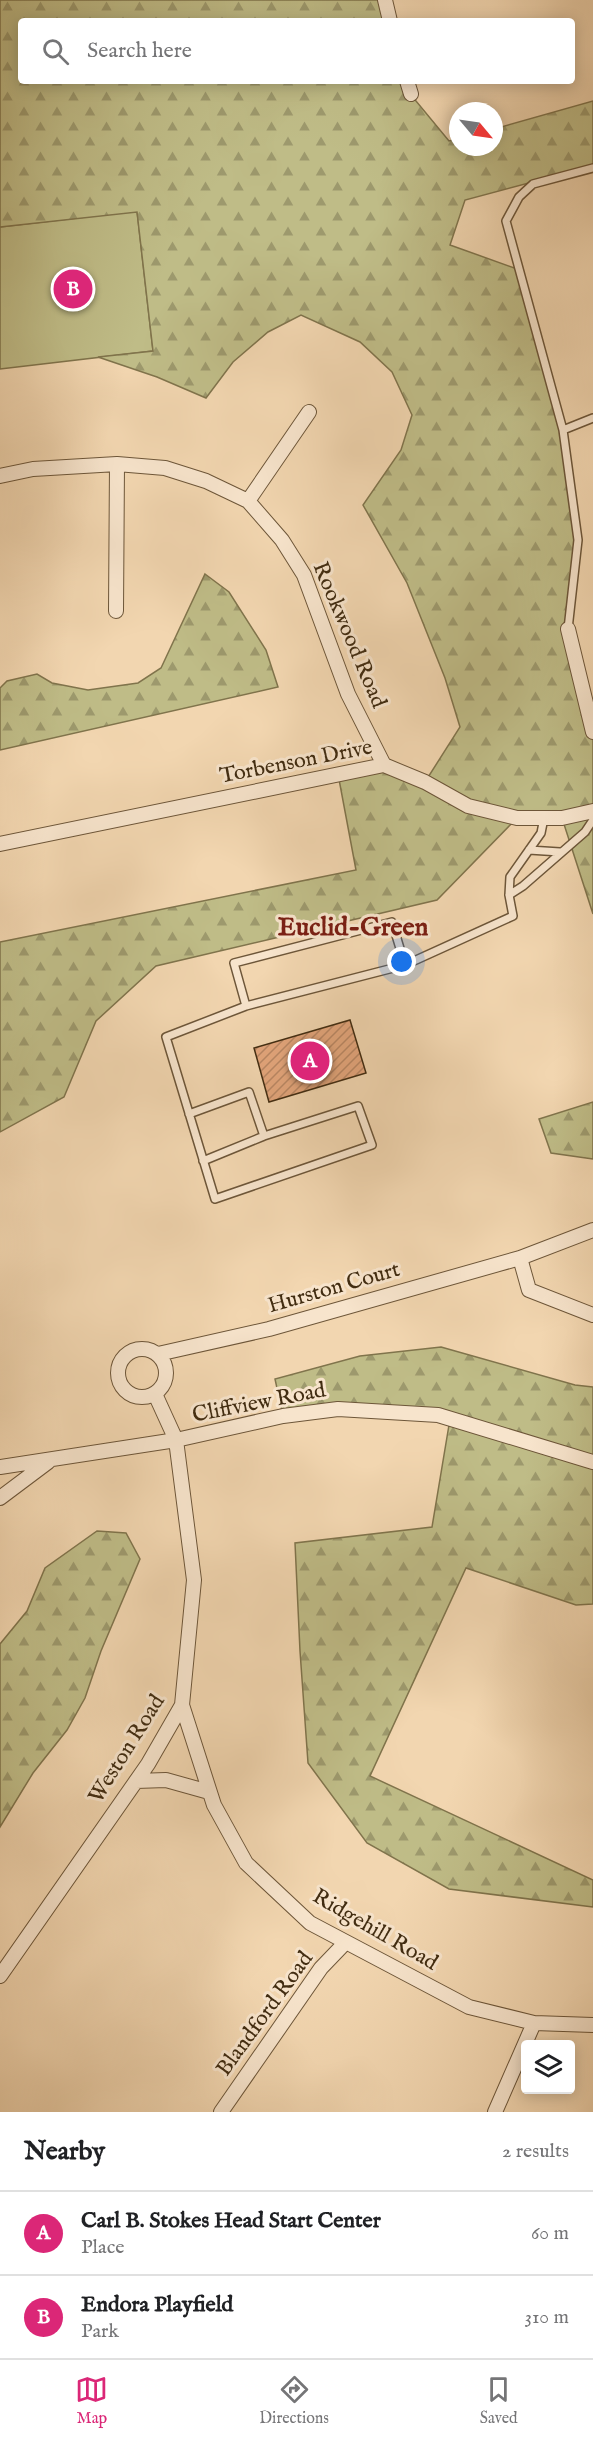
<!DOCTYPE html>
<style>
body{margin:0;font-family:"IM FELL English",serif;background:#f2f2f2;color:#202124}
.controls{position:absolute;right:18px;bottom:18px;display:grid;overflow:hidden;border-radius:6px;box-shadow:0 3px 15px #0003}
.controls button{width:54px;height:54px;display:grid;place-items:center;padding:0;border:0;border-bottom:2px solid #e0e0e0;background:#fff;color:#202124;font:30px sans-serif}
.compass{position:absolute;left:449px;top:102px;width:54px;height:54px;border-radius:50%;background:#fff;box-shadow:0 3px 15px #0003;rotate:119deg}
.you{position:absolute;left:402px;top:962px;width:21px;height:21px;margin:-15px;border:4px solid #fff;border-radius:50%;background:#1a73e8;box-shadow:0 0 0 9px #1a73e833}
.badge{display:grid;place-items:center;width:39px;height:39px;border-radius:50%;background:#db2777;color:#fff;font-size:20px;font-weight:700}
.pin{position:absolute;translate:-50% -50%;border:3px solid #fff;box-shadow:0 2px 6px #0006}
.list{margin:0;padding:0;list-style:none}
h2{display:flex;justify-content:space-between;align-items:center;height:78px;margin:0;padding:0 24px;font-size:26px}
h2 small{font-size:20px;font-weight:400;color:#757577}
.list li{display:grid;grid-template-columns:39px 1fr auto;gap:18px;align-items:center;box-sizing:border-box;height:84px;padding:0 24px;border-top:2px solid #e0e0e0}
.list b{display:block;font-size:22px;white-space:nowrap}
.list p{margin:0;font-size:20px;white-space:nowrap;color:#757577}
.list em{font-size:20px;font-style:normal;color:#757577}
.icon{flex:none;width:33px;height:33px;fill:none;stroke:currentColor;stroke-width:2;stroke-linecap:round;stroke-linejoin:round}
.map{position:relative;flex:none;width:593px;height:2112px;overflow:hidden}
.search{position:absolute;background:#fff;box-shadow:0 3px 15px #0003;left:18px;right:18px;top:18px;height:66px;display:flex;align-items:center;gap:15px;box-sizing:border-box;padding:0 21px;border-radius:6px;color:#757577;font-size:22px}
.sheet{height:246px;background:#fff}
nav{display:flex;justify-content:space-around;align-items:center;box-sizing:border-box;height:84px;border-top:2px solid #e0e0e0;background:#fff;font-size:16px;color:#757577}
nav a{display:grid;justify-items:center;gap:3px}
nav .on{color:#db2777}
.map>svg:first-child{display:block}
.green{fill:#bfbc87;stroke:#80744c;stroke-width:1.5}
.forest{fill:url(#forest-firs);stroke:#80744c;stroke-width:1.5}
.building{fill:url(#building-hatch);stroke:#412c11;stroke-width:1.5}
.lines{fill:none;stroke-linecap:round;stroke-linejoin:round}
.lane-casing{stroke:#6d5639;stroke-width:10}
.street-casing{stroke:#6d5639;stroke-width:16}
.lane{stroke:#f7e4cc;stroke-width:7}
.street{stroke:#f7e4cc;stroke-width:14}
.labels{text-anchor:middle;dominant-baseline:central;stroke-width:6;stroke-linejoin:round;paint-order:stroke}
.street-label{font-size:22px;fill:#412c11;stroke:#f7e4cc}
.quarter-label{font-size:26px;font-weight:bold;fill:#7a1f14;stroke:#f7e4cc}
</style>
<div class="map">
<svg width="593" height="2112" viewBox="0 0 593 2112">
<defs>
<pattern id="forest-firs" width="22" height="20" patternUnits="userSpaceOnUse" patternTransform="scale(1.5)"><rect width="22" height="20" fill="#bfbc87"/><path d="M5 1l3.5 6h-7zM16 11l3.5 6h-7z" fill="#9d996d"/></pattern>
<pattern id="building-hatch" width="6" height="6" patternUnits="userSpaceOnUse" patternTransform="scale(1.5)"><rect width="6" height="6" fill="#e4a67c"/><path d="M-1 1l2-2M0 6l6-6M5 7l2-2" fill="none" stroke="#ba8764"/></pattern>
</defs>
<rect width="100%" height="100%" fill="#f2d6b0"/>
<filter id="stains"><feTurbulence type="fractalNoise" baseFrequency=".00333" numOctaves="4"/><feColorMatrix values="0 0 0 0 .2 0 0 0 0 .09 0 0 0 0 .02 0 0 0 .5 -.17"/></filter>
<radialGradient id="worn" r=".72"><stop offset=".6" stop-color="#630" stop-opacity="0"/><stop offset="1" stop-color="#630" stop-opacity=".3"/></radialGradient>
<path class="green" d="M 137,211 L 153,351 L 0,369 L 0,227 Z"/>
<path class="forest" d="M 0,0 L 385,0 L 390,21 L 21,21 L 21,81 L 407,81 L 411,95 L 449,141 L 458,139 L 458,147 L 494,147 L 494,129 L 593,101 L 593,166 L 465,200 L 450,245 L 520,270 L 563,430 L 578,540 L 568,629 L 593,732 L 593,914 L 562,818 L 517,818 L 437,900 L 156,966 L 96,1021 L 64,1097 L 0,1132 L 0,942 L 356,870 L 338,774 L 384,765 L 425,782 L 460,727 L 445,678 L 407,583 L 363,505 L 401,450 L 412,415 L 392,372 L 360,342 L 301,315 L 268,332 L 233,362 L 206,398 L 157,377 L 98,357 L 153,351 L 137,212 L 0,227 Z
M 205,574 L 229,592 L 266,650 L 278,687 L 0,750 L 0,688 L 7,681 L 37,674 L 52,683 L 88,690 L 138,683 L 161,668 Z
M 593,1102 L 593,1159 L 551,1153 L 539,1119 Z
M 441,1347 L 575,1385 L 593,1387 L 593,1604 L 576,1605 L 466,1568 L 370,1776 L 593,1880 L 593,1907 L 449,1889 L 367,1843 L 308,1763 L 300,1651 L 295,1543 L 432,1527 L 450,1419 L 338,1409 L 283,1416 L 275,1379 L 360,1356 Z
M 97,1531 L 126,1533 L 140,1559 L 101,1651 L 85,1698 L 67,1730 L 33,1773 L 0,1827 L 0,1644 L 27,1611 L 45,1568 Z"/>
<path class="building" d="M 350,1020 L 366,1073 L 269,1102 L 254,1048 Z"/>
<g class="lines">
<g class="lane-casing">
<path id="lane" d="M 563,430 L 593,418
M 568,629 L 578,540 L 563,430 L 506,221 L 519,197 L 533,184 L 593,168
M 529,850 L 560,852
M 509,895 L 523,886 L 585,832 L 593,820
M 405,965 L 392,922 L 234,963 L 246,1006 L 405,965 L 513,916 L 509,895 L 510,877 L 541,833 L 544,818
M 189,1114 L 249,1092 L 264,1136 L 358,1106 L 372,1145 L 215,1199 L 166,1037 L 246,1006
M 203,1161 L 264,1136"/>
</g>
<g class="street-casing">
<path id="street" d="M 385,0 L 390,21
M 407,81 L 411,94
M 0,476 L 33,469 L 117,464 L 165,468 L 206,481 L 248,501 L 282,540 L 304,575 L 348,694 L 384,765
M 248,501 L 309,412
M 116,611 L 117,464
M 568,629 L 593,732
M 0,844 L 384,765 L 425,782 L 468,806 L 517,818 L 562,818 L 593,811
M 520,1258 L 529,1290 L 593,1315
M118 1373a24 24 0 1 1 48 0a24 24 0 1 1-48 0Z
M 158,1354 L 269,1329 L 520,1258 L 593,1230
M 0,1467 L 176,1440 L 283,1416 L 338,1409 L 438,1415 L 593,1462
M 0,1498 L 48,1462
M 182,1705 L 214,1805 L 246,1863 L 310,1923 L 469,2007 L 534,2023 L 593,2025
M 136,1781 L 166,1780 L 209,1792
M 0,1976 L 148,1764 L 182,1705 L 194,1580 L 176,1440 L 155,1394
M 221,2112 L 321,1968 L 345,1943
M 495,2112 L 534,2023"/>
</g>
<use href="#lane" class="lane"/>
<use href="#street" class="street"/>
</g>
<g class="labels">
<g class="street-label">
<text transform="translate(349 635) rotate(67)">Rookwood Road</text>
<text transform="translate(296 762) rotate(-11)">Torbenson Drive</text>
<text transform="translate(334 1288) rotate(-16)">Hurston Court</text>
<text transform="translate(259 1403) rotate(-11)">Cliffview Road</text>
<text transform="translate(127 1749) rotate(-58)">Weston Road</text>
<text transform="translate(375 1930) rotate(30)">Ridgehill Road</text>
<text transform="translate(265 2014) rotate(-54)">Blandford Road</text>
</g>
<g class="quarter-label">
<text x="353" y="927">Euclid-Green</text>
</g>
</g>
<rect width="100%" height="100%" filter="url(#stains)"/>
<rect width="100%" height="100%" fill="url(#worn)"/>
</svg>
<div class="controls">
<button><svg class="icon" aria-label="layers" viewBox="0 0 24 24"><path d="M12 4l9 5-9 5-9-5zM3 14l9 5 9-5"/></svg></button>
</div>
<svg class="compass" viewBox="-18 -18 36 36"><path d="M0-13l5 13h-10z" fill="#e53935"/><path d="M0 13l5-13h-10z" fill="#757577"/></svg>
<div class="you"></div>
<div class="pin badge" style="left:310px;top:1061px">A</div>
<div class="pin badge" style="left:73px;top:289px">B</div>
<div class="search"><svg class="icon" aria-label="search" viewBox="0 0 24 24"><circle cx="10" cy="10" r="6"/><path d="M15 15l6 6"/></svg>Search here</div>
</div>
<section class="sheet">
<h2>Nearby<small>2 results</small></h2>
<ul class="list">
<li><span class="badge">A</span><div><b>Carl B. Stokes Head Start Center</b><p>Place</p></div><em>60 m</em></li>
<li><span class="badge">B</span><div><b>Endora Playfield</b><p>Park</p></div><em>310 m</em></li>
</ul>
</section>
<nav>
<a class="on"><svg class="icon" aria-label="map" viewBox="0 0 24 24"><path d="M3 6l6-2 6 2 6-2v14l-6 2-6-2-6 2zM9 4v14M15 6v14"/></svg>Map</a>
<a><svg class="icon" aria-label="directions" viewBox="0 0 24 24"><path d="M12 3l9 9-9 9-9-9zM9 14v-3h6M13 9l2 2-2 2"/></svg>Directions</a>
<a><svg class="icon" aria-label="saved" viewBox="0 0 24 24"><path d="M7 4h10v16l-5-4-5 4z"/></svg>Saved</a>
</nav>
